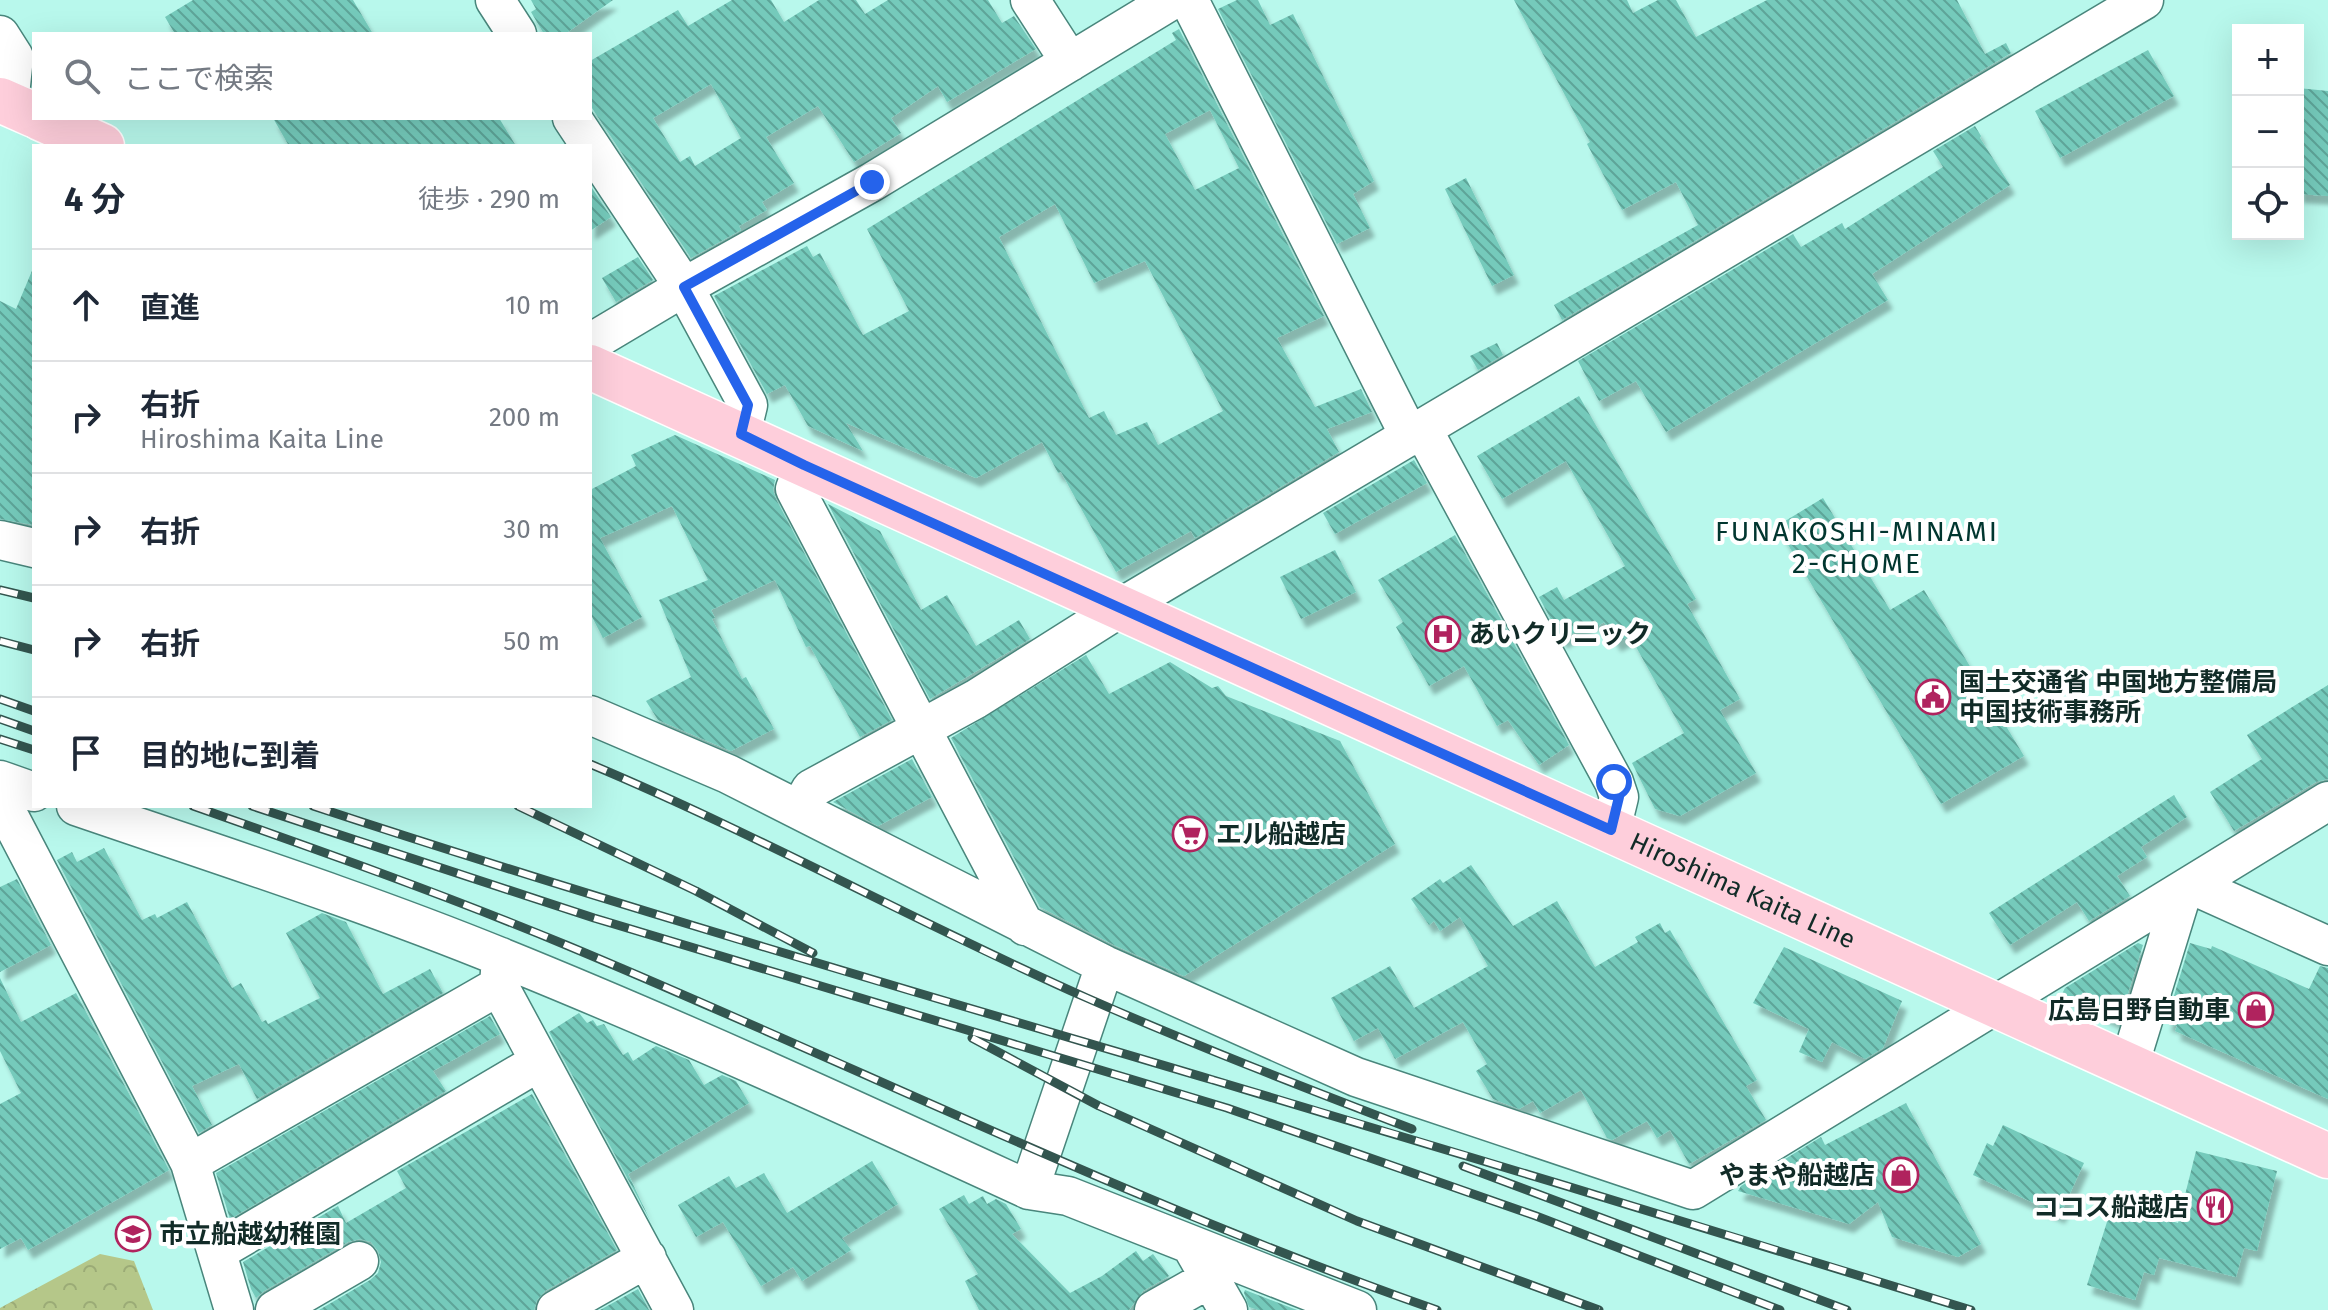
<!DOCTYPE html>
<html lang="ja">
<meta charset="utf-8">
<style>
body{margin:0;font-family:"Fira Sans","Noto Sans JP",sans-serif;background:#f6f6f7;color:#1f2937}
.controls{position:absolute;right:24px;top:24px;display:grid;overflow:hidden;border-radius:0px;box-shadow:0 8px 32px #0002}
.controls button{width:72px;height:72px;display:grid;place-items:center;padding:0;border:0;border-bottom:2px solid #e0e1e3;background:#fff;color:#1f2937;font:40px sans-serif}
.stop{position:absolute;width:24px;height:24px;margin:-18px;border:6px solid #2563eb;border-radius:50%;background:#fff}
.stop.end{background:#2563eb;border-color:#fff;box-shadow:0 2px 8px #0008}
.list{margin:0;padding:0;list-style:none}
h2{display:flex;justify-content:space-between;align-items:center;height:104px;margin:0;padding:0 32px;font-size:34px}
h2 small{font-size:26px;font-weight:400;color:#747a83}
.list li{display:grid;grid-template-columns:52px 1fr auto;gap:24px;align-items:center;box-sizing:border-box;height:112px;padding:0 32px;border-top:2px solid #e0e1e3}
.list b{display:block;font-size:30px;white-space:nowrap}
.list p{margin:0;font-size:26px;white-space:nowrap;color:#747a83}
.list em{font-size:26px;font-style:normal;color:#747a83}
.icon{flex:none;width:44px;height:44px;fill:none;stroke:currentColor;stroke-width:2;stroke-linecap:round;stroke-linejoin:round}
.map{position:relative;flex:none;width:2328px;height:1310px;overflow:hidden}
.search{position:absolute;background:#fff;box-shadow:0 8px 32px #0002;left:32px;top:32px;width:560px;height:88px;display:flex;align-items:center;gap:20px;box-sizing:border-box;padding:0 28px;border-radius:0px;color:#747a83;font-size:30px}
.panel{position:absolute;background:#fff;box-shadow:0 8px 32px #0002;left:32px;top:144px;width:560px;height:664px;border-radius:0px}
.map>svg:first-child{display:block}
.park{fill:url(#park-crowns)}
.building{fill:url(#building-back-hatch);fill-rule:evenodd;filter:url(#shadow)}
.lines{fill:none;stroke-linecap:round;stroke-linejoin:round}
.minor-casing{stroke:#49867c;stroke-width:41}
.major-casing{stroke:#fff;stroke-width:47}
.minor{stroke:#fff;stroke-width:38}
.major{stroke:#fecedb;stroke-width:44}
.rail-casing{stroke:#33554f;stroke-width:9}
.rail{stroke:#fff;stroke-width:6;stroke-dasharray:18;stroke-linecap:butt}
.route{stroke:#2563eb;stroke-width:10}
.labels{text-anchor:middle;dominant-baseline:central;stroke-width:8;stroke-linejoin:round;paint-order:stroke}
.poi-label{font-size:26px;font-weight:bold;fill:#112b27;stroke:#fff;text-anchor:start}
.street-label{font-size:26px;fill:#112b27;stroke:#fff}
.neighbourhood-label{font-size:28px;letter-spacing:2px;fill:#01362f;stroke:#fff}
</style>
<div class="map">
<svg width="2328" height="1310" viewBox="0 0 2328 1310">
<defs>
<pattern id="park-crowns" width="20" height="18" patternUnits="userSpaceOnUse" patternTransform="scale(2)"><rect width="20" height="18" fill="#b5c789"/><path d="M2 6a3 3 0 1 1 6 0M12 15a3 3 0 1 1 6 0" fill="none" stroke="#9bab76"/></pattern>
<pattern id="building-back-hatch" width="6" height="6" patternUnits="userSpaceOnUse" patternTransform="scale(2)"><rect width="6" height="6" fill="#74cabb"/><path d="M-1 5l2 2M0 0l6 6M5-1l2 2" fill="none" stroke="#5ea498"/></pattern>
<filter id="shadow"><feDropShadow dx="5" dy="9" stdDeviation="2" flood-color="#0004"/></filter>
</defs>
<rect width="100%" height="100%" fill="#b8f8ec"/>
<path class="park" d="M 100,1254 L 134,1261 L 153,1310 L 0,1310 L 0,1308 Z"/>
<path class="building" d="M 193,0 L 353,0 L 373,34 L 175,34 L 165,17 Z
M 531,0 L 613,0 L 565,34 L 544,34 L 531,12 L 536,9 Z
M 732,0 L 771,0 L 784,22 L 819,0 L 856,0 L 865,14 L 888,0 L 988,0 L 1002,23 L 1014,16 L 1036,49 L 947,102 L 938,86 L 891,118 L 901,133 L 854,162 L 818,106 L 766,137 L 794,183 L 762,202 L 767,210 L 739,226 L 741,230 L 691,258 L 590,105 L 590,61 L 678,10 L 688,26 ZM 711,84 L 741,138 L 695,166 L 690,156 L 680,162 L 653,118 Z
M 1237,0 L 1258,0 L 1270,25 L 1293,14 L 1374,181 L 1353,194 L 1370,228 L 1337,244 L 1218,9 Z
M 1514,0 L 1627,0 L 1633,13 L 1658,0 L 1676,0 L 1696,37 L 1767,0 L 1957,0 L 1985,54 L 2006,43 L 2011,53 L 1562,320 L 1554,305 L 1698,225 L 1676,182 L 1622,210 L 1587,144 L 1590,142 Z
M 1179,29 L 1324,316 L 1277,338 L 1315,407 L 1361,389 L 1372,412 L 1327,429 L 1339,452 L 1195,538 L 1191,531 L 1116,572 L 1061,472 L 1058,473 L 1042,442 L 976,478 L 846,423 L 863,451 L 808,426 L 785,385 L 767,394 L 714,296 L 807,246 L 813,257 L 820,253 L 863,335 L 909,311 L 867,229 L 1176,40 L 1172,33 ZM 1210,110 L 1239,168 L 1195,190 L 1165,134 ZM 1055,204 L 1094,283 L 1145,261 L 1223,411 L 1158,445 L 1147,422 L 1116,435 L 1104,411 L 1089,418 L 999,237 Z
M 2148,50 L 2174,96 L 2060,158 L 2035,111 Z
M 2298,88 L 2328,91 L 2328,196 L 2298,194 Z
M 273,118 L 499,118 L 516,146 L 289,146 Z
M 1975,126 L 1981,136 L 1980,138 L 2010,185 L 1872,274 L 1888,300 L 1666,432 L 1636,381 L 1599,401 L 1578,361 L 1793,234 L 1801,247 L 1842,223 L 1845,229 L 1943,167 L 1933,151 Z
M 1466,178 L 1514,275 L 1492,286 L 1445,189 Z
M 590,185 L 611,217 L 590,231 Z
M 638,257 L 653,280 L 616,302 L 602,278 Z
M 34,266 L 34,525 L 0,519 L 0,301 L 16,309 Z
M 1497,343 L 1503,355 L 1478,370 L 1470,356 Z
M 1579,396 L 1696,599 L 1687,604 L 1740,699 L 1720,710 L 1756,773 L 1680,816 L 1655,809 L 1632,763 L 1684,733 L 1630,636 L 1616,643 L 1604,622 L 1598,626 L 1595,620 L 1562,640 L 1539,597 L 1557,587 L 1564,600 L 1625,566 L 1566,461 L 1502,499 L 1477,456 Z
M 675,435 L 775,480 L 773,490 L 776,499 L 892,720 L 860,737 L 810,646 L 806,647 L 775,580 L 711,610 L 715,618 L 712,619 L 742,679 L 746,677 L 774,729 L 731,751 L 658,720 L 646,701 L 691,677 L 659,600 L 708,580 L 672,506 L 600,538 L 642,617 L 603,638 L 590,613 L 590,490 L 636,466 L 631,455 Z
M 1414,460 L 1427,483 L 1335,534 L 1323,513 Z
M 1823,498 L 1890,610 L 1924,590 L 2024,756 L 1941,804 L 1777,526 Z
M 828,504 L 880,531 L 921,610 L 947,595 L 976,646 L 1019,620 L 1030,639 L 930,699 Z
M 1455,535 L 1569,745 L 1539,765 L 1508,720 L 1497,726 L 1464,666 L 1429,686 L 1396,627 L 1403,622 L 1378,580 Z
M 1335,550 L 1356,592 L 1301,619 L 1280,577 Z
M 1086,655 L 1109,694 L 1170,662 L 1212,688 L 1218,686 L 1226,696 L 1340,741 L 1395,844 L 1184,976 L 1114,945 L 1040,907 L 951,738 Z
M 2328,685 L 2328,779 L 2316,782 L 2234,831 L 2210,792 L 2262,759 L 2247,735 Z
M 912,759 L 932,797 L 878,826 L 833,802 Z
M 2174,795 L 2187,817 L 2141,847 L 2147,857 L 2117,876 L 2130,896 L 2089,921 L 2077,902 L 2010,945 L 1989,913 Z
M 104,848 L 142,920 L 155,914 L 157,918 L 187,902 L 232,988 L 241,983 L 262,1022 L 266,1020 L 268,1024 L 320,998 L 286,933 L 322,913 L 346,922 L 383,994 L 430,969 L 443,993 L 257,1099 L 239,1064 L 192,1086 L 212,1125 L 199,1133 L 57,860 L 72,852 L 77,862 Z
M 1471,865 L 1513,926 L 1557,901 L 1595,967 L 1638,942 L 1635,937 L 1660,923 L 1665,933 L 1670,930 L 1757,1080 L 1746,1086 L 1766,1120 L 1689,1164 L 1670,1130 L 1657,1138 L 1647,1121 L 1612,1140 L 1607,1138 L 1581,1090 L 1540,1113 L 1533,1101 L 1519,1109 L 1493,1099 L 1476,1071 L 1487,1064 L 1463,1022 L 1395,1059 L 1378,1028 L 1354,1041 L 1331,998 L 1390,966 L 1414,1008 L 1488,966 L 1460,917 L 1440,931 L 1434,921 L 1429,925 L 1411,899 L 1440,879 L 1443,883 Z
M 17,879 L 51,945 L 0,972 L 0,887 Z
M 2138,943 L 2143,945 L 2119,1022 L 2062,994 L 2065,988 Z
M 2190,943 L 2211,949 L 2212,946 L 2309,989 L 2320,966 L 2328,968 L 2328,1099 L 2175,1031 L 2177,1026 L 2166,1022 Z
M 1784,947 L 1902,1001 L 1883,1048 L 1865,1059 L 1832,1042 L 1822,1062 L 1799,1052 L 1809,1029 L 1753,1003 Z
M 0,978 L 21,1022 L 76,993 L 169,1170 L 28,1250 L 21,1238 L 0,1249 L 0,1104 L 21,1093 L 0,1051 Z
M 579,1013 L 587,1023 L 593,1020 L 597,1026 L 604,1024 L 623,1055 L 628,1052 L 633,1061 L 656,1046 L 689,1060 L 704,1085 L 722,1075 L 736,1081 L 749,1103 L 628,1174 L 651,1222 L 549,1032 Z
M 490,1016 L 500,1034 L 433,1071 L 446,1091 L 230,1219 L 216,1173 Z
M 532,1094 L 617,1250 L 545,1291 L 537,1300 L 534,1310 L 319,1310 L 370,1280 L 378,1273 L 381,1262 L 378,1251 L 371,1242 L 360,1239 L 348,1242 L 264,1291 L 256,1298 L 251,1289 L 243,1262 L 338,1206 L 346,1223 L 406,1188 L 397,1171 Z
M 1906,1103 L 1981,1244 L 1958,1257 L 1892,1237 L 1878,1202 L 1849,1224 L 1738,1191 L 1741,1186 L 1821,1137 L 1825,1145 Z
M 2003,1125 L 2084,1163 L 2060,1215 L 1973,1175 L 1987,1143 L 1993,1146 Z
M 2196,1151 L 2277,1171 L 2257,1251 L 2244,1248 L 2236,1277 L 2159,1258 L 2154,1275 L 2144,1272 L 2135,1300 L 2087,1285 L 2113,1203 L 2178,1223 Z
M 872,1161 L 898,1204 L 842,1238 L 851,1250 L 802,1281 L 793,1267 L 761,1286 L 723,1222 L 696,1237 L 678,1205 L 729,1176 L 736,1188 L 764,1173 L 787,1213 Z
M 964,1195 L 969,1204 L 983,1196 L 987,1204 L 996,1199 L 1006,1204 L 1021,1229 L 1012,1234 L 1070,1293 L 1102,1276 L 1136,1251 L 1143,1261 L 1153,1254 L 1169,1276 L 1143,1291 L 1129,1310 L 979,1310 L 965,1281 L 978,1274 L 939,1209 Z
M 638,1289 L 649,1310 L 600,1310 Z
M 1245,1290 L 1297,1310 L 1259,1310 L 1249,1307 L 1244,1293 Z"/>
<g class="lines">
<g class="minor-casing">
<path id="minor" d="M 495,0 L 517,34
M 1030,0 L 1070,62
M 1189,0 L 1410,437
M 0,35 L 14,57 L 9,104
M 572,118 L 684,287 L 748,405 L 741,434
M 590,343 L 684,287 L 872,182 L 1172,0
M 1423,430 L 1614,782 L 1619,797 L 1611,830
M 804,465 L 795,489 L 1025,926
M 0,540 L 34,548
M 590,715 L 728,774 L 1105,965 L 1356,1077 L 1693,1190 L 2328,801
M 0,780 L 34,792
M 0,799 L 190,1163 L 234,1310
M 76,806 C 219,855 363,901 503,958 C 681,1030 855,1110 1029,1190 L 1068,1196 L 1357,1310
M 799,810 L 811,789 L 976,699 L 1120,608 L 2144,0
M 2192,885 L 2328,946
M 501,957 L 499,986 L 674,1310
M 2129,1066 L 2183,890
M 190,1163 L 499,986
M 1029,1190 L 1105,965
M 1191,1245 L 1228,1310
M 218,1251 L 539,1062
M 275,1310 L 359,1261
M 556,1310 L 647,1258
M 1154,1310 L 1209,1279"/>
</g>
<g class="major-casing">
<g id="major">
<path d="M 0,100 L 34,115"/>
<path d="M 40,118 L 102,146"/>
<path id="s1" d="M 590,367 L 2328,1156"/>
</g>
</g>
<use href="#minor" class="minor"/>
<use href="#major" class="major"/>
<g class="rail-casing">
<path id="rail" d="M 0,590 L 34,598
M 0,641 L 34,650
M 0,699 L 34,711
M 0,719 L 34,731
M 0,739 L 34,750
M 590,764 C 759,835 920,924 1087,998 C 1194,1045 1303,1087 1412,1129
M 193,806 C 318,850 443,894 566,945 C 857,1066 1139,1206 1437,1310
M 252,806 L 594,918 L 1227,1108 L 1536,1216 L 1780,1310
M 313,806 C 611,904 912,991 1213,1080 C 1466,1155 1719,1232 1971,1310
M 518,806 L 696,891 L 813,953
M 972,1038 L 1099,1106 L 1357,1221 L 1599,1310
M 1463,1166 L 1847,1310"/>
</g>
<use href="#rail" class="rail"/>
</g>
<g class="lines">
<path class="route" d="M 872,182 L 684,287 L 748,405 L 741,434 L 804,465 L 1611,830 L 1619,797 L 1614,782"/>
</g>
<defs>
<g id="hospital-ring" transform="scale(1.8)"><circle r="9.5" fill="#fff" stroke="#b0235e" stroke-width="1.5"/><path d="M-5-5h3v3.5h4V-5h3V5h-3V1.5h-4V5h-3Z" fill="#b0235e"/></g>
<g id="civic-ring" transform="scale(1.8)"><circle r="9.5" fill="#fff" stroke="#b0235e" stroke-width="1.5"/><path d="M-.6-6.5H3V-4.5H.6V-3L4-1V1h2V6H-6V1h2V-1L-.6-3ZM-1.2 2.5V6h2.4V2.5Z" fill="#b0235e"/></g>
<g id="supermarket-ring" transform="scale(1.8)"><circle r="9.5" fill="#fff" stroke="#b0235e" stroke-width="1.5"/><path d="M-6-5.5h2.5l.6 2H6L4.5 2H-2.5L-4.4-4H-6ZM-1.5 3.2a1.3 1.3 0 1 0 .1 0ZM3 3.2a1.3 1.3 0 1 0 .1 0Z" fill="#b0235e"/></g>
<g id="shop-ring" transform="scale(1.8)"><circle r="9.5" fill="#fff" stroke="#b0235e" stroke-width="1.5"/><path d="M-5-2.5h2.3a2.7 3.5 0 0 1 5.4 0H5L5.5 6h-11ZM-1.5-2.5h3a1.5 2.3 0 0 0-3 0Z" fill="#b0235e"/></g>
<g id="restaurant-ring" transform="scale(1.8)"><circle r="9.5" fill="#fff" stroke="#b0235e" stroke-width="1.5"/><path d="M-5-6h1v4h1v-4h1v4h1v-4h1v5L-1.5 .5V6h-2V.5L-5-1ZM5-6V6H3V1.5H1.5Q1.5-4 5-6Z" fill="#b0235e"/></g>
<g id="school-ring" transform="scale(1.8)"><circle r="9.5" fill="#fff" stroke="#b0235e" stroke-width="1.5"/><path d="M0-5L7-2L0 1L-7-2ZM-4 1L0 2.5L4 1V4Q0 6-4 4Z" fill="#b0235e"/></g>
</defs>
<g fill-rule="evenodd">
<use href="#hospital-ring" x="1443" y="634"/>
<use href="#civic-ring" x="1933" y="697"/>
<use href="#supermarket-ring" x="1190" y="834"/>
<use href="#shop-ring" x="2256" y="1010"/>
<use href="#shop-ring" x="1901" y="1175"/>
<use href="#restaurant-ring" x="2215" y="1207"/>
<use href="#school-ring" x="133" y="1234"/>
</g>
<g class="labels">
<g class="poi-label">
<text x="1469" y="634">あいクリニック</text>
<text x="1959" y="682">国土交通省 中国地方整備局<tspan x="1959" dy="30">中国技術事務所</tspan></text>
<text x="1216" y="834">エル船越店</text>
<text x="2230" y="1010" text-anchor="end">広島日野自動車</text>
<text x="1875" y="1175" text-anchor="end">やまや船越店</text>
<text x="2189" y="1207" text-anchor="end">ココス船越店</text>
<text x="159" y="1234">市立船越幼稚園</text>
</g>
<g class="street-label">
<text stroke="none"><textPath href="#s1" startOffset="1266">Hiroshima Kaita Line</textPath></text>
</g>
<g class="neighbourhood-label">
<text x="1857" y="531">FUNAKOSHI-MINAMI<tspan x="1857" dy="32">2-CHOME</tspan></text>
</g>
</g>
</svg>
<div class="controls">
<button>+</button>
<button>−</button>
<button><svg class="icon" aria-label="locate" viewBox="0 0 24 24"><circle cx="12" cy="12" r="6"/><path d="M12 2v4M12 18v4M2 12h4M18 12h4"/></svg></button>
</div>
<div class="stop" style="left:1614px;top:782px"></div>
<div class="stop end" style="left:872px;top:182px"></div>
<div class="search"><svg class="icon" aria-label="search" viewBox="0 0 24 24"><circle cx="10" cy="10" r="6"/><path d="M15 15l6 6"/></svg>ここで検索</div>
<section class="panel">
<h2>4 分<small>徒歩 · 290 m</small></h2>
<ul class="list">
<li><svg class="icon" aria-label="ahead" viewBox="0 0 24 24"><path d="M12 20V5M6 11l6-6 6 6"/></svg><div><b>直進</b></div><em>10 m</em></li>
<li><svg class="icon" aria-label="right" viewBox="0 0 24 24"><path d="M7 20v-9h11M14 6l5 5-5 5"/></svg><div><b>右折</b><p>Hiroshima Kaita Line</p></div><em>200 m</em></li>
<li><svg class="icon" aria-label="right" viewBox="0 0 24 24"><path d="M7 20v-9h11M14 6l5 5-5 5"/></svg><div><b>右折</b></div><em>30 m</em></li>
<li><svg class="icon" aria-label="right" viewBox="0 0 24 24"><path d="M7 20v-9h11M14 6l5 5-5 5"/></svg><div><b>右折</b></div><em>50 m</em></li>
<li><svg class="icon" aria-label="arrive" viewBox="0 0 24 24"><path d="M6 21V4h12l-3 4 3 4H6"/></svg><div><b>目的地に到着</b></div></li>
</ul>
</section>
</div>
